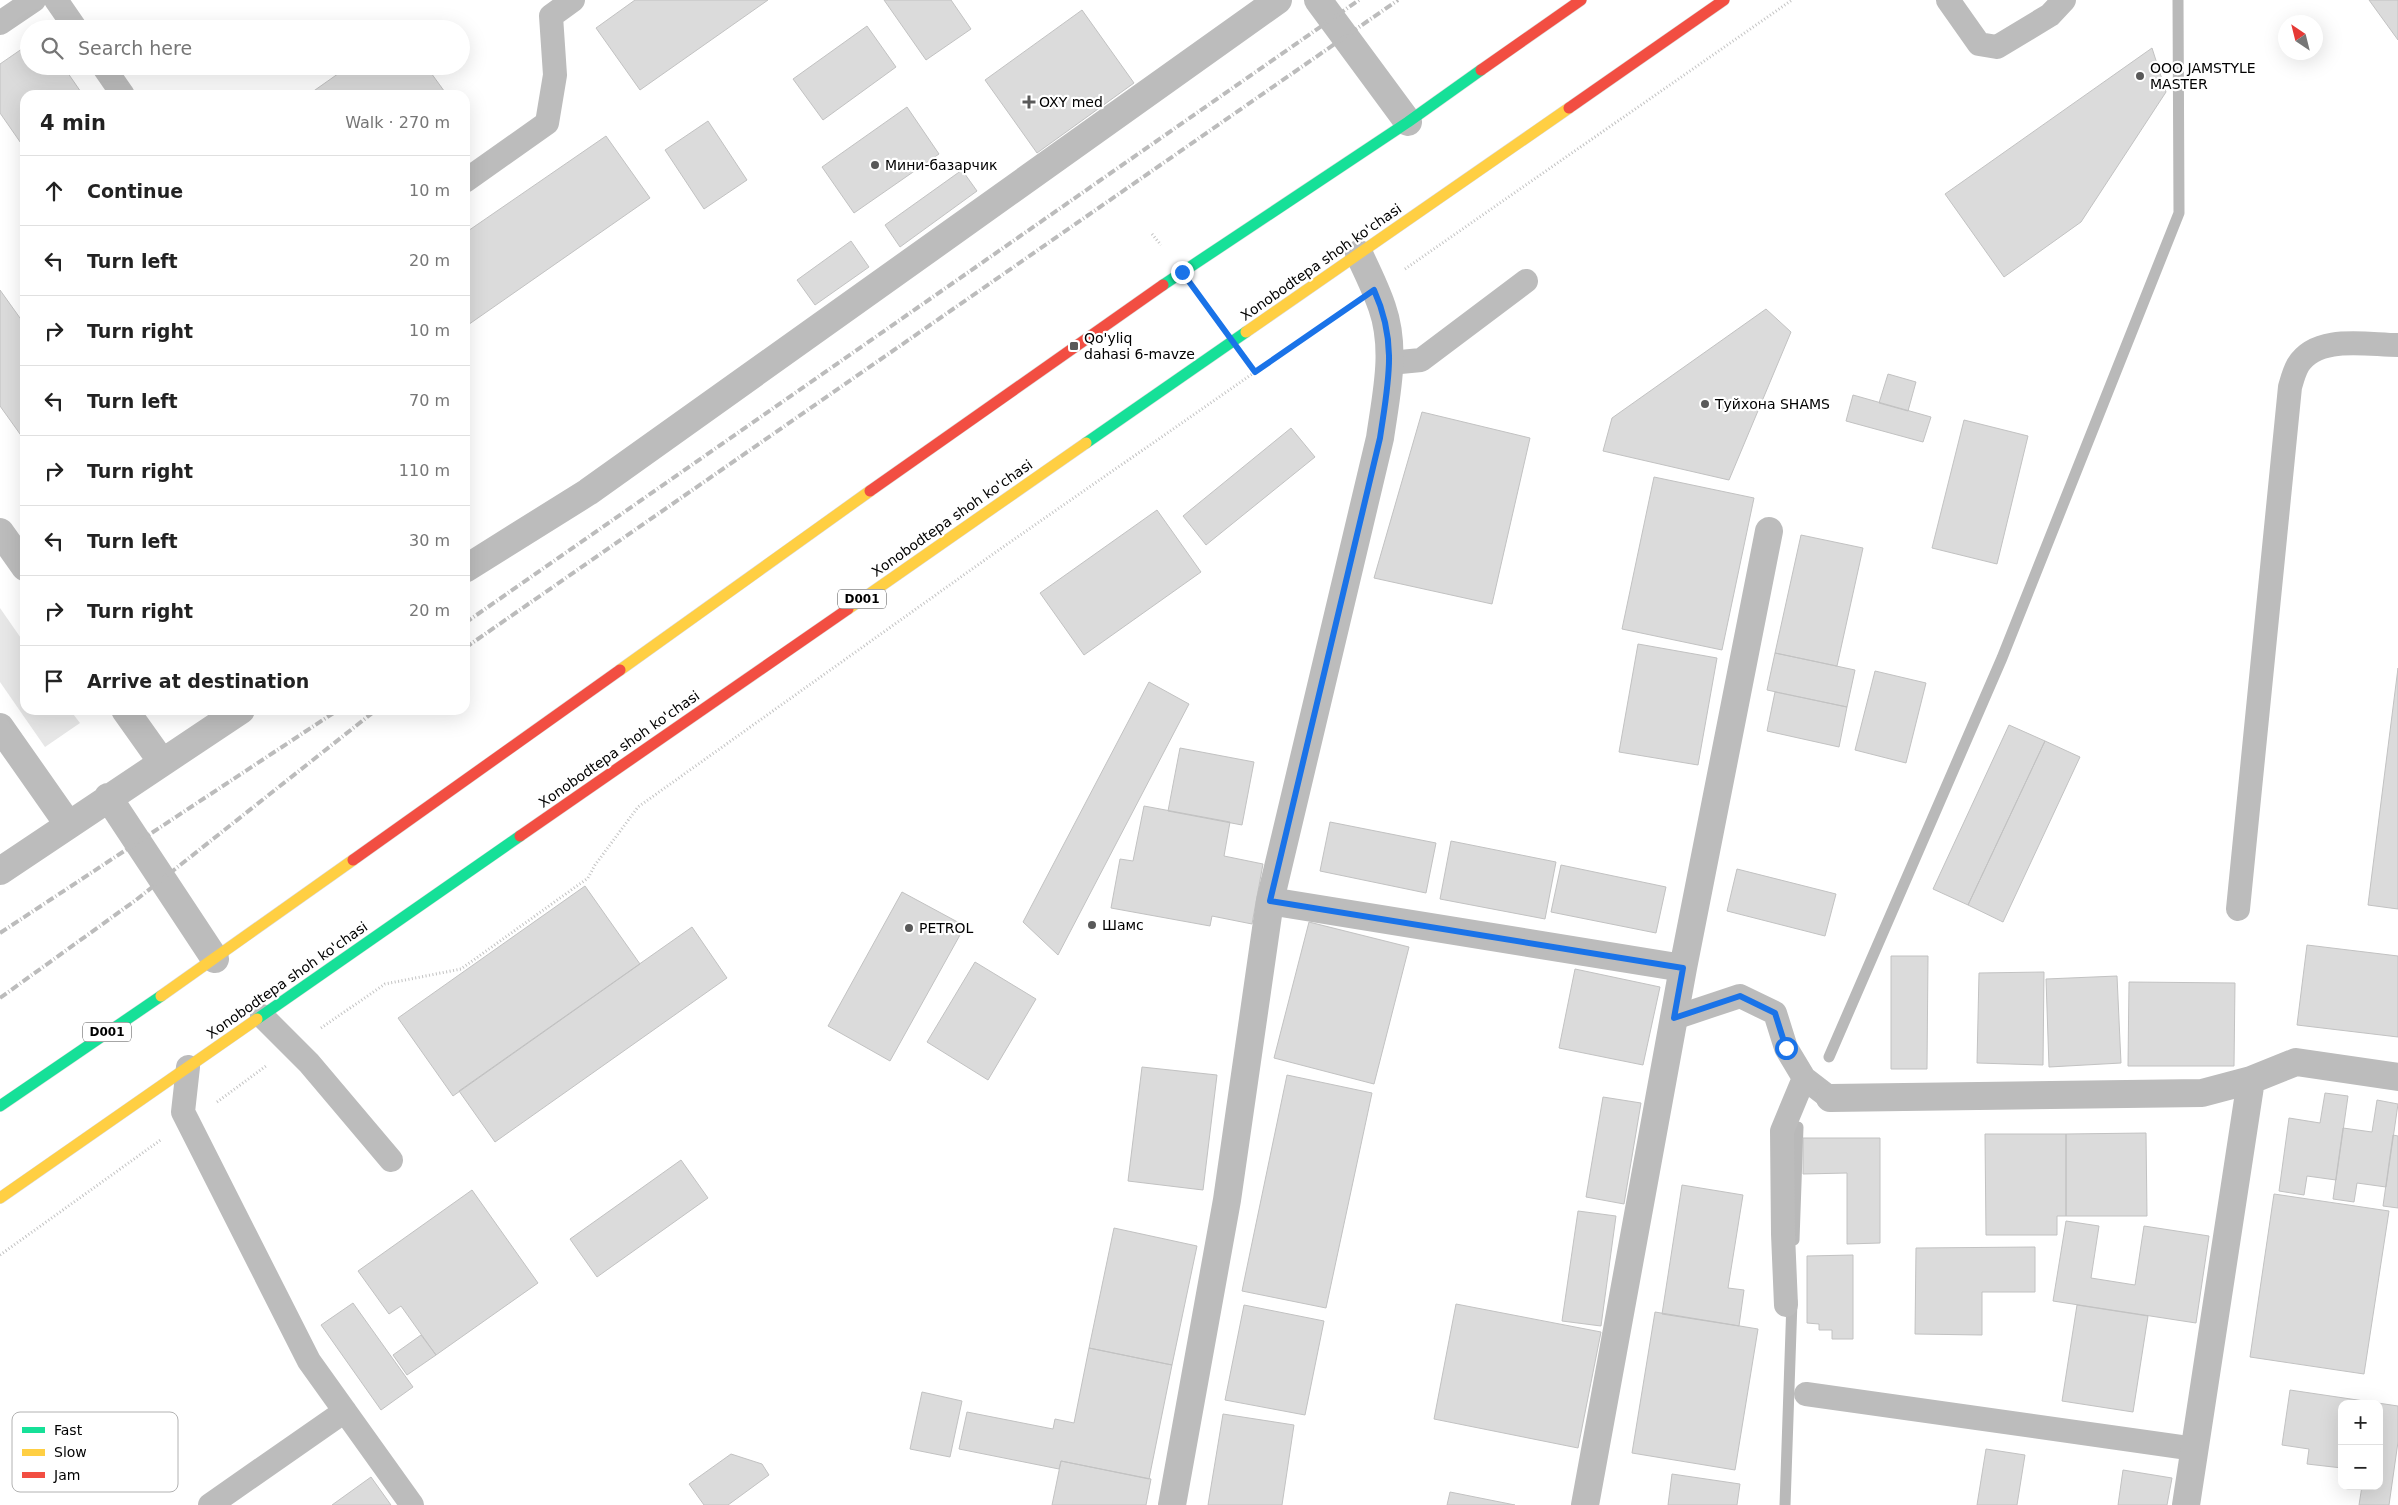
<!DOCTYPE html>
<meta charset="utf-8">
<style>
body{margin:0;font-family:"DejaVu Sans",sans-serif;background:#f6f6f6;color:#222}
.controls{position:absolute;right:15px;bottom:15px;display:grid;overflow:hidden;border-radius:10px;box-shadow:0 5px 20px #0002}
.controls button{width:45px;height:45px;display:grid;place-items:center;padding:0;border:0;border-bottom:1px solid #e0e0e0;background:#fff;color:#222;font:25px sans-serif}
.compass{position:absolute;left:2278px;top:15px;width:45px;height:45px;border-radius:50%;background:#fff;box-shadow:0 5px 20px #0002;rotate:325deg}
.stop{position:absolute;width:15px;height:15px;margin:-11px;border:4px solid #1a73e8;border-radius:50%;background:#fff}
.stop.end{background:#1a73e8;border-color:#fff;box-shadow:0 1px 5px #0008}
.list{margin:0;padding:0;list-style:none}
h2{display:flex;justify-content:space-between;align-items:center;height:65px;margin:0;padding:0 20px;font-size:21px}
h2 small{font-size:16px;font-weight:400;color:#767676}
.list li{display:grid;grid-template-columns:32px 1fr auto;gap:15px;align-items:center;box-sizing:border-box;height:70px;padding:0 20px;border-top:1px solid #e0e0e0}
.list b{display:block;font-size:19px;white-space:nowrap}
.list em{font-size:16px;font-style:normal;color:#767676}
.icon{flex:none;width:28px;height:28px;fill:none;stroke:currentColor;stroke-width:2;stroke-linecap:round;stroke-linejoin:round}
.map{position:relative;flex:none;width:2398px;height:1505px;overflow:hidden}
.search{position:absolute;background:#fff;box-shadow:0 5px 20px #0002;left:20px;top:20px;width:450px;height:55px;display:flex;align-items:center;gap:12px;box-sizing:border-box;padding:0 18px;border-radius:28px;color:#767676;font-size:19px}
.panel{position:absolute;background:#fff;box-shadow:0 5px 20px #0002;left:20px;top:90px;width:450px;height:625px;border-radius:15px}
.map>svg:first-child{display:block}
.green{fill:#e7e7e7}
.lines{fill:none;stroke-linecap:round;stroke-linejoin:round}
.stream{stroke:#b9b9b9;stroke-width:11}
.building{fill:#dbdbdb;stroke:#c2c2c2}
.fast-casing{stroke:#dbdbdb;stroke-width:12}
.slow-casing{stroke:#dbdbdb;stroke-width:12}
.jam-casing{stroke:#dbdbdb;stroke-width:12}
.path{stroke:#c2c2c2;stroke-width:3;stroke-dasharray:1 2.5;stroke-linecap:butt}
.lane{stroke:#bcbcbc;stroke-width:24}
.street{stroke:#bcbcbc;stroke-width:28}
.fast{stroke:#16e098;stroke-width:11}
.slow{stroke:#ffcf43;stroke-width:11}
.jam{stroke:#f24e42;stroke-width:11}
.rail{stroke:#bcbcbc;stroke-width:4;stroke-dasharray:8 2.5 1 2.5;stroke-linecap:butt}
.route{stroke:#1a73e8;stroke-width:6}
.poi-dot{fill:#595959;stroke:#fff;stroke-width:2}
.labels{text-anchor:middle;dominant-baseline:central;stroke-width:4.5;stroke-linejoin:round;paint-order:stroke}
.shield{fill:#fff;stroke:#4c4c4c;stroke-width:1}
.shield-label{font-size:12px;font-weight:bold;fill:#000}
.poi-label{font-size:14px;fill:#000;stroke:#fff;text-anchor:start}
.street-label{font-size:14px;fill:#000;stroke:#fff}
.key{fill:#fff;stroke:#b2b2b2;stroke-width:1}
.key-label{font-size:14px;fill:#000}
</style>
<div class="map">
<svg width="2398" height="1505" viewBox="0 0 2398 1505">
<rect width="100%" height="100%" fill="#fff"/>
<path class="green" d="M 0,608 L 25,644 L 25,710 L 70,710 L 80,723 L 45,747 L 0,682 Z"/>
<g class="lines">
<path class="stream" d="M 1829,1057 L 2002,658 L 2179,213 L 2178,0
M 1794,1240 L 1798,1127
M 1785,1505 L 1792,1301"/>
</g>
<path class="building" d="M 635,0 L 768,0 L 640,90 L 596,28 Z
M 884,0 L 951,0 L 971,29 L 926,60 Z
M 2369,0 L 2398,0 L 2398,40 Z
M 1082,10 L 1134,83 L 1037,153 L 985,80 Z
M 867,26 L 896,67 L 823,120 L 793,79 Z
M 29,44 L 29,66 L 63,66 L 83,95 L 25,95 L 25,149 L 0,113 L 0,64 Z
M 2152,48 L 2166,92 L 2081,222 L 2004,277 L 1945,194 Z
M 349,66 L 426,66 L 447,95 L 308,95 Z
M 907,107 L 939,154 L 854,213 L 822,167 Z
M 708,121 L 747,180 L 704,209 L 665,150 Z
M 606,136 L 650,198 L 465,327 L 465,233 Z
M 962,170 L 977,191 L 900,247 L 885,225 Z
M 851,241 L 869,267 L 815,305 L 797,280 Z
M 0,290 L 25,325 L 25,441 L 0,406 Z
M 1766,309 L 1791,332 L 1729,480 L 1603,451 L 1612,418 Z
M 1888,374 L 1916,382 L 1908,411 L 1879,403 Z
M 1853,395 L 1931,417 L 1923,442 L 1846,421 Z
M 1422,412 L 1530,438 L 1492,604 L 1374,578 Z
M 1964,420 L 2028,436 L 1997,564 L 1932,548 Z
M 1291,428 L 1315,457 L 1206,545 L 1183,516 Z
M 1654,477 L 1754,498 L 1722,650 L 1622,629 Z
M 1157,510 L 1201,572 L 1084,655 L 1040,593 Z
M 1801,535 L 1863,548 L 1837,666 L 1775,653 Z
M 1638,644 L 1717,658 L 1698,765 L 1619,752 Z
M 1775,653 L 1855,670 L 1847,707 L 1767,690 Z
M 2398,668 L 2398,909 L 2368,905 Z
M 1875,671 L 1926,683 L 1906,763 L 1855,750 Z
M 1149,682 L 1189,704 L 1058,955 L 1023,922 Z
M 1775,692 L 1847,707 L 1839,747 L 1767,731 Z
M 2009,725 L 2045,741 L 1968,905 L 1933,889 Z
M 2045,741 L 2080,757 L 2003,922 L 1968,905 Z
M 1180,748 L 1254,762 L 1242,825 L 1168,811 Z
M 1144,806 L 1230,822 L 1224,856 L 1263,864 L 1252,924 L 1212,916 L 1210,926 L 1111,908 L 1120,859 L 1133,861 Z
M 1330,822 L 1436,843 L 1426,893 L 1320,871 Z
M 1451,841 L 1556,862 L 1545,919 L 1440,899 Z
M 1561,865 L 1666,887 L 1656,933 L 1551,912 Z
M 1737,869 L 1836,894 L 1825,936 L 1727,911 Z
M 585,886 L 640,964 L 453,1096 L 398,1018 Z
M 902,892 L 965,926 L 890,1061 L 828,1026 Z
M 1309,922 L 1409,947 L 1374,1084 L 1274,1058 Z
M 692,927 L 727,978 L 495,1142 L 459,1091 Z
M 2307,945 L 2398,956 L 2398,1037 L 2297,1025 Z
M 1891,956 L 1928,956 L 1927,1069 L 1891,1069 Z
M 975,962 L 1036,999 L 988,1080 L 927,1042 Z
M 1575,969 L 1660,987 L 1643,1065 L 1559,1048 Z
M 2044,972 L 2043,1065 L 1977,1063 L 1979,973 Z
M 2117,976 L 2121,1063 L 2049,1067 L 2046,979 Z
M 2129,982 L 2235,983 L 2234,1066 L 2128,1066 Z
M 1142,1067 L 1217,1075 L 1203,1190 L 1128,1181 Z
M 1287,1075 L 1372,1093 L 1326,1308 L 1242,1291 Z
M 2325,1093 L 2348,1096 L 2336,1180 L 2307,1176 L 2304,1195 L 2279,1191 L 2289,1118 L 2320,1123 Z
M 1603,1097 L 1641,1103 L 1624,1204 L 1586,1197 Z
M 2377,1100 L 2398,1104 L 2386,1187 L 2357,1183 L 2354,1202 L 2333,1199 L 2343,1128 L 2372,1132 Z
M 2146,1133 L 2147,1216 L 2066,1216 L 2066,1134 Z
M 1985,1134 L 2066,1134 L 2066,1216 L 2057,1216 L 2057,1235 L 1986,1235 Z
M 2393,1135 L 2398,1136 L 2398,1208 L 2383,1206 Z
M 1803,1138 L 1880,1138 L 1880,1243 L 1847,1244 L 1847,1173 L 1803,1174 Z
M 681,1160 L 708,1198 L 597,1277 L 570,1239 Z
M 1682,1185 L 1743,1195 L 1728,1288 L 1744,1290 L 1739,1326 L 1662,1314 Z
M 472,1190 L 538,1283 L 436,1355 L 401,1306 L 389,1314 L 358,1271 Z
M 2274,1194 L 2389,1211 L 2364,1374 L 2250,1357 Z
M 1578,1211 L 1616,1216 L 1601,1326 L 1562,1321 Z
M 2066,1221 L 2099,1226 L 2091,1278 L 2135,1285 L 2144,1226 L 2209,1236 L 2196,1323 L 2053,1301 Z
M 1114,1228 L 1197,1246 L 1172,1365 L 1089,1348 Z
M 2035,1247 L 2035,1292 L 1982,1292 L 1982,1335 L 1915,1334 L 1916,1248 Z
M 1853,1255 L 1853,1339 L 1832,1339 L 1832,1330 L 1819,1330 L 1819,1324 L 1807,1323 L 1807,1256 Z
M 353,1303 L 413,1387 L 381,1410 L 321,1325 Z
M 1456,1304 L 1601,1332 L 1578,1448 L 1434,1419 Z
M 1244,1305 L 1324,1321 L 1305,1415 L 1225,1400 Z
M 2077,1305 L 2148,1316 L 2133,1412 L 2062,1401 Z
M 1655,1312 L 1758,1329 L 1735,1470 L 1632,1453 Z
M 421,1335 L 436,1355 L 407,1375 L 393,1355 Z
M 1089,1348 L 1172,1365 L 1149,1479 L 1061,1461 L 1059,1469 L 959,1449 L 967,1412 L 1053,1429 L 1055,1419 L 1074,1423 Z
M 2290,1390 L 2398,1406 L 2398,1442 L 2389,1505 L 2359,1505 L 2362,1486 L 2379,1486 L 2379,1404 L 2342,1404 L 2342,1468 L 2307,1464 L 2309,1449 L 2282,1445 Z
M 922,1392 L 962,1401 L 950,1457 L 910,1449 Z
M 1223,1414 L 1294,1425 L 1282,1505 L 1208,1505 Z
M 1986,1449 L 2025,1455 L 2017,1505 L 1977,1505 Z
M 731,1454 L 762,1464 L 769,1475 L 728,1505 L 704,1505 L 689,1484 Z
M 1061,1461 L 1151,1479 L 1146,1505 L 1052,1505 Z
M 2123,1470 L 2172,1478 L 2167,1505 L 2118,1505 Z
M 1672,1474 L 1740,1484 L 1737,1505 L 1668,1505 Z
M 371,1477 L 391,1505 L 332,1505 Z
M 1450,1492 L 1515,1505 L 1447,1505 Z"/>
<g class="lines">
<g class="fast-casing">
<path id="fast" d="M 1163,285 L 1408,122 L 1481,70
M 1086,443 L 1246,332
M 257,1019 L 520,836
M 0,1106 L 161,996"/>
</g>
<g class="slow-casing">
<path id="slow" d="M 1246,332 L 1569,108
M 848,609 L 1086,443
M 620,670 L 870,491
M 161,996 L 353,860
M 0,1198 L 257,1019"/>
</g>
<g class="jam-casing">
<path id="jam" d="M 1481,70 L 1581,0
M 1569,108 L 1724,0
M 870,491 L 1163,285
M 520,836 L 848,609
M 353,860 L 620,670"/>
</g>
<path class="path" d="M 1152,234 L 1161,245
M 1405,269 L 1792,0
M 1202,300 L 1213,315
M 321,1028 L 385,984 L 461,969 L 588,878 L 595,865 L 638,807 L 1003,547 L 1346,309
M 217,1102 L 266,1066
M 0,1255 L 162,1139"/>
<path class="lane" d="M 56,0 L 76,29
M 1948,0 L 1979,44 L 1997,47 L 2050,15 L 2064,0
M 0,23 L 34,0
M 103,66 L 123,95
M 465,181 L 547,123 L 555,75 L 551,16 L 573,0
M 1390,363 L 1421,360 L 1526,281
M 2238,909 L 2290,387 C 2292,380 2294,372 2298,365 C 2317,334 2367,345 2398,345
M 262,1016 L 309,1063 L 391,1160
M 1674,1018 L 1740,996 L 1775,1013 L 1786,1048 L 1804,1078 L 1830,1098
M 188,1067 L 183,1112 L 309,1361 L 412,1505
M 1786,1305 L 1783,1234 L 1782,1131 L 1804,1078
M 1806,1394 L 2195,1449
M 210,1505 L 345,1411"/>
<path class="street" d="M 1318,0 L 1408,122
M 0,532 L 25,567
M 465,569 L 588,492 L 1278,0
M 125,710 L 162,762
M 0,727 L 68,824
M 108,797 L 215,959
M 0,871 L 241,710
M 1270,901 L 1683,968
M 1830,1098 L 2202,1093 L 2251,1080 L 2296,1062 L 2398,1077
M 1172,1505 L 1227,1200 L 1270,901 L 1380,438 C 1386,395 1397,350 1382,307 C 1376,289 1367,271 1359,254
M 1585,1505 L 1683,968 L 1769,531
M 2186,1505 L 2251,1080"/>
<use href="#fast" class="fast"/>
<use href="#slow" class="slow"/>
<use href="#jam" class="jam"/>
<path class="rail" d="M 465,623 L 1359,0
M 465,648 L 1398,0
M 0,933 L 338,710
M 0,998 L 136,900 L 376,710"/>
</g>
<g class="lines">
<path class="route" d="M 1182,272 L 1255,372 L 1374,290 C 1398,343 1388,383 1380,438 L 1270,901 L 1683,968 L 1674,1018 L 1740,996 L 1775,1013 L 1786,1048"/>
</g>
<g class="poi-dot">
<circle cx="2140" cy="76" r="5"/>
<path d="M1026.5 94.5h5v5h5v5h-5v5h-5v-5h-5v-5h5z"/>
<circle cx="875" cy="165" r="5"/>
<rect x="1069" y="341" width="10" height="10" rx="2.5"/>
<circle cx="1705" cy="404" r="5"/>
<circle cx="1092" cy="925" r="5"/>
<circle cx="909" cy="928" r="5"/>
</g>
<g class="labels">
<g class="shield">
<rect x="838" y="589.5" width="48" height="19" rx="4"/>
<rect x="83" y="1022.5" width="48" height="19" rx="4"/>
</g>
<g class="shield-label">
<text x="862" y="599">D001</text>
<text x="107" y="1032">D001</text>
</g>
<g class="poi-label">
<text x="2150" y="68">OOO JAMSTYLE<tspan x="2150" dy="16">MASTER</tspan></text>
<text x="1039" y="102">OXY med</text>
<text x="885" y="165">Мини-базарчик</text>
<text x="1084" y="338">Qo'yliq<tspan x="1084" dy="16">dahasi 6-mavze</tspan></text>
<text x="1715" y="404">Туйхона SHAMS</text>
<text x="1102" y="925">Шамс</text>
<text x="919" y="928">PETROL</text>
</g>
<g class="street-label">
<text transform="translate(1321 262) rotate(-35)">Xonobodtepa shoh ko'chasi</text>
<text transform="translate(952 518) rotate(-35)">Xonobodtepa shoh ko'chasi</text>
<text transform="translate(619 749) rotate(-35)">Xonobodtepa shoh ko'chasi</text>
<text transform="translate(287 980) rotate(-35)">Xonobodtepa shoh ko'chasi</text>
</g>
</g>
<rect x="12" y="1412" width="166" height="80" rx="8" class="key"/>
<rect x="22" y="1427" width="23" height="6" fill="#16e098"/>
<rect x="22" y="1449" width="23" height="7" fill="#ffcf43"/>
<rect x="22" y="1472" width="23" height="6" fill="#f24e42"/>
<g class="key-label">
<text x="54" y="1435">Fast</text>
<text x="54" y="1457">Slow</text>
<text x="54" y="1480">Jam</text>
</g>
</svg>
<div class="controls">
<button>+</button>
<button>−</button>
</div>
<svg class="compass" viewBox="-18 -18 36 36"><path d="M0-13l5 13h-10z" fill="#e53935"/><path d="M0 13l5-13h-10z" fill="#767676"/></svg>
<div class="stop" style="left:1786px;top:1048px"></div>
<div class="stop end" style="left:1182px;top:272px"></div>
<div class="search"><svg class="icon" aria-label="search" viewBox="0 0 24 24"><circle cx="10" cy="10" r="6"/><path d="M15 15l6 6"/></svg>Search here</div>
<section class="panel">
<h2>4 min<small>Walk · 270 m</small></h2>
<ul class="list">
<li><svg class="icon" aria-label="ahead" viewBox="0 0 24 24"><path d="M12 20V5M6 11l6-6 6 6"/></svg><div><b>Continue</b></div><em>10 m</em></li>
<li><svg class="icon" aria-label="left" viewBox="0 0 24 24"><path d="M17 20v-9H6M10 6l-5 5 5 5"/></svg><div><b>Turn left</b></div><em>20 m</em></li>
<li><svg class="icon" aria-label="right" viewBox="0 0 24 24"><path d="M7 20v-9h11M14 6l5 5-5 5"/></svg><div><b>Turn right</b></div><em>10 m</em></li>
<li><svg class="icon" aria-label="left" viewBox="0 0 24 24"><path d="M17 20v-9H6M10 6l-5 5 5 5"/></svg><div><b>Turn left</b></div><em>70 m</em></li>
<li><svg class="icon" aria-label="right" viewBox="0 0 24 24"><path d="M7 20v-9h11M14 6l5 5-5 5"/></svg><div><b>Turn right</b></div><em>110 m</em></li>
<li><svg class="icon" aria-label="left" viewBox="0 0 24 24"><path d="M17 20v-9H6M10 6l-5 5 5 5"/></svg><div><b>Turn left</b></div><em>30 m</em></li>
<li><svg class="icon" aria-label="right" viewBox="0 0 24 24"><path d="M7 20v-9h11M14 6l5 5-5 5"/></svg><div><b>Turn right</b></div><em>20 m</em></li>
<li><svg class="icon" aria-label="arrive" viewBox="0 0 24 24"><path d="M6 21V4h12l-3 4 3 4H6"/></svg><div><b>Arrive at destination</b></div></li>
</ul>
</section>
</div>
